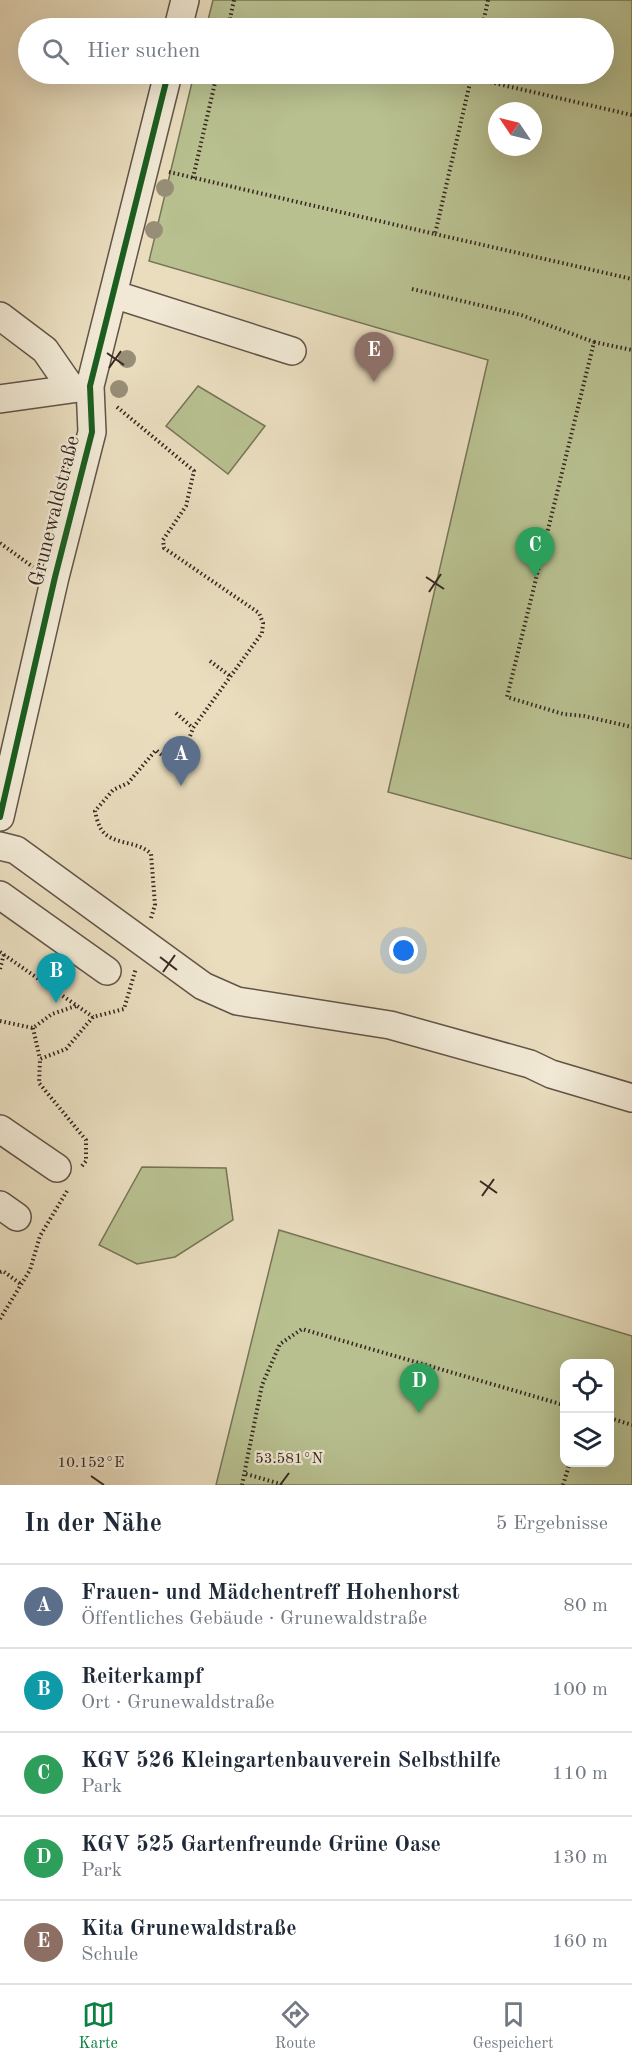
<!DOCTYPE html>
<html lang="de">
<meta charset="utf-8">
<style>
body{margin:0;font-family:"Old Standard TT",serif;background:#f2f2f3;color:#1f2937}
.controls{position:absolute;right:18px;bottom:18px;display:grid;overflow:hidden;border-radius:12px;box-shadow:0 6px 24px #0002}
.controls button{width:54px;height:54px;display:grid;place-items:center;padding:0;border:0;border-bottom:2px solid #e0e1e3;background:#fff;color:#1f2937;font:30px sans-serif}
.compass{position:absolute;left:488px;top:102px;width:54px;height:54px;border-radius:50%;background:#fff;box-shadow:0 6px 24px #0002;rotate:305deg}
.you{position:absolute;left:404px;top:951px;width:21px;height:21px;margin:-15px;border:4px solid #fff;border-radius:50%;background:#1a73e8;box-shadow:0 0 0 9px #1a73e833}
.badge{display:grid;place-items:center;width:39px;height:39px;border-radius:50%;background:#0b8043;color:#fff;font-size:20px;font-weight:700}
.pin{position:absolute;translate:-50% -50px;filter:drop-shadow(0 2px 3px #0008)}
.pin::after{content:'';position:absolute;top:32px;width:21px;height:18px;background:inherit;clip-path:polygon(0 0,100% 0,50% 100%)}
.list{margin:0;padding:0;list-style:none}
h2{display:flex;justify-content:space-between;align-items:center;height:78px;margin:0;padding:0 24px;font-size:26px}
h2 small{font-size:20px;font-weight:400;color:#747a83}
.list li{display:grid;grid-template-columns:39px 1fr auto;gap:18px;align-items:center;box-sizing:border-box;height:84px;padding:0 24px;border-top:2px solid #e0e1e3}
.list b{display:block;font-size:22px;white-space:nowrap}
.list p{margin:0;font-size:20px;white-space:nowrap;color:#747a83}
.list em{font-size:20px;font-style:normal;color:#747a83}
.icon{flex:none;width:33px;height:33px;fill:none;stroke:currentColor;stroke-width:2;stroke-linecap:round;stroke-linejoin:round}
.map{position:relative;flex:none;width:632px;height:1485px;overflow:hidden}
.search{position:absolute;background:#fff;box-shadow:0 6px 24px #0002;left:18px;right:18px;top:18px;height:66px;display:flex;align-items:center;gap:15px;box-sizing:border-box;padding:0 21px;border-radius:33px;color:#747a83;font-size:22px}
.sheet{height:498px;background:#fff}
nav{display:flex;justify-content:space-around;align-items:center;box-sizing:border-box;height:84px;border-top:2px solid #e0e1e3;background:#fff;font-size:16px;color:#747a83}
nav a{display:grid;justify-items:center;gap:3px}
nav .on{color:#0b8043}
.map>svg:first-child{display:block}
.green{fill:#b8c090;stroke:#777458;stroke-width:1.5;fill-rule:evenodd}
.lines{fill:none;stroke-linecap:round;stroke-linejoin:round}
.minor-casing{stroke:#635448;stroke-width:30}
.path{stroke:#362721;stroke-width:4;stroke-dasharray:1.5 3;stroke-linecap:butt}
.minor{stroke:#f1e9d5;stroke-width:27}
.cycleway-casing{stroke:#f1e9d5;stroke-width:10}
.cycleway{stroke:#1b5e20;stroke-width:6}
.tree{fill:#988e77}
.ticks{fill:none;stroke:#362721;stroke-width:2}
.labels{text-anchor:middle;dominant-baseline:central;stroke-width:4.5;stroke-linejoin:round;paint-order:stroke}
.street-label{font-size:21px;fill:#362721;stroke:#f1e9d5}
.ticks-label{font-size:15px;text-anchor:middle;fill:#362721;stroke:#f1e9d5;stroke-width:4.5;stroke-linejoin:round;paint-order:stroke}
</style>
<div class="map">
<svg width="632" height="1485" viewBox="0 0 632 1485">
<rect width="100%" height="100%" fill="#e9ddbe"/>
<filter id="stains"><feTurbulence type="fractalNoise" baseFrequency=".00333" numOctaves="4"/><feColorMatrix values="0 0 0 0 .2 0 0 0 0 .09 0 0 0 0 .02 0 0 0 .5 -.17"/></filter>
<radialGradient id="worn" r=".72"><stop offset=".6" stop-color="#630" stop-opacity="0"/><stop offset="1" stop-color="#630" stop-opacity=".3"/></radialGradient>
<path class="green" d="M 213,0 L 632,0 L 632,859 L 388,792 L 488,360 L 149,261 L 194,74 L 604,74 L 604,28 L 206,28 ZM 497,111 L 533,111 L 533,147 L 497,147 Z
M 198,386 L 265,426 L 228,474 L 166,426 Z
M 142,1167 L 226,1168 L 233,1220 L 175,1257 L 137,1264 L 99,1245 Z
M 279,1230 L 632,1336 L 632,1485 L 216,1485 ZM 564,1364 L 610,1364 L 610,1462 L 564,1462 Z"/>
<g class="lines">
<g class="minor-casing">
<path id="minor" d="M 178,28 L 185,0
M 113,294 L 292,351
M 0,316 L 45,350 L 72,389
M 0,399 L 86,387
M 0,817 L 55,577 L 92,432 L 90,386 L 168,74
M 0,846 L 16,850 L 203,986 L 237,1001 L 390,1025 L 530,1064 L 551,1074 L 632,1098
M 0,895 L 107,971
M 0,1129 L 57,1168
M 0,1205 L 17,1217"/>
</g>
<path class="path" d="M 230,19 L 270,28
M 228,28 L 234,0
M 482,28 L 488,0
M 455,74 L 632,115
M 169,172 L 435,234 L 472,74
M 193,178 L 217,74
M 435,234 L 632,279
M 412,289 L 521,315 L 594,342 L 507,697 L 563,714 L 584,716 L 632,727
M 594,342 L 632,350
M 117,407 L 194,471 L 186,506 L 163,540 L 164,548 L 259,613 L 263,623 L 262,633 L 193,728 L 178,769 L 156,750 L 128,783 L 113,790 L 95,811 C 96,816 98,824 101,829 C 112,846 138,840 151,854 L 155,905 L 151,918
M 0,543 L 33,567
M 210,661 L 230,676
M 176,713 L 193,728
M 0,952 L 93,1017
M 0,969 L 4,954
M 0,1021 L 33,1028 L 52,1014 L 76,1006
M 33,1028 L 40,1059
M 82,1166 L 86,1161 L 86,1140 L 39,1083 L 40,1059 L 66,1049 L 93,1017 L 124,1009 L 136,968
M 0,1272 L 3,1271 L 22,1285
M 0,1319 L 30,1270 L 40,1236 L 67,1191
M 610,1418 L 632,1425
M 246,1474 L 284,1485
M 242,1485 L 262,1385 L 280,1344 L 302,1329 L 564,1405
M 563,1485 L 570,1462"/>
<use href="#minor" class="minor"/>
<g class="cycleway-casing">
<path id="cycleway" d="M 0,817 L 55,577 L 92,432 L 90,386 L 168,74"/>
</g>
<use href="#cycleway" class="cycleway"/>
</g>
<g class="tree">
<circle cx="165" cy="188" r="9"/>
<circle cx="154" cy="230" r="9"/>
<circle cx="127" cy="359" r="9"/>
<circle cx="119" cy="389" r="9"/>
</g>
<path class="ticks" d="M 107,353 L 124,365M 109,368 L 121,351M 426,577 L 444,589M 429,592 L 441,574M 160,957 L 177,970M 163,972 L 175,955M 480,1181 L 497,1193M 482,1196 L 494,1179M 91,1476 L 104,1485M 280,1485 L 289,1473"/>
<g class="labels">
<g class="street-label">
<text transform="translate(55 511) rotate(-76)">Grunewaldstraße</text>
</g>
</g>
<g class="ticks-label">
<text x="289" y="1463">53.581°N</text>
<text x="91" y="1467">10.152°E</text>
</g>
<rect width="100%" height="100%" filter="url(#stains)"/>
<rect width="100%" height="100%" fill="url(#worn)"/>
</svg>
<div class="controls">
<button><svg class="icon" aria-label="locate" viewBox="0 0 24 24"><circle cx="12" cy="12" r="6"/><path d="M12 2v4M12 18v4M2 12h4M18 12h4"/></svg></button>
<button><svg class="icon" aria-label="layers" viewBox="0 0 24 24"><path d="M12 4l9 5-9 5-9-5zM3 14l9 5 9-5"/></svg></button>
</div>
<svg class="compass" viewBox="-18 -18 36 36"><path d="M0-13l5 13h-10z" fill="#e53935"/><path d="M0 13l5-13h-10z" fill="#747a83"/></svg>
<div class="you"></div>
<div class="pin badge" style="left:181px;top:786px;background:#5c6f8a">A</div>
<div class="pin badge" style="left:56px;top:1003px;background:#0f9aa8">B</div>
<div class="pin badge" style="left:535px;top:577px;background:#2e9e5b">C</div>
<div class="pin badge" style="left:419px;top:1413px;background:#2e9e5b">D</div>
<div class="pin badge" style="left:374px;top:382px;background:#8d6e63">E</div>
<div class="search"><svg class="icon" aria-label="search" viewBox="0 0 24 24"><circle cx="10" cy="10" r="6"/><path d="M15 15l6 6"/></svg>Hier suchen</div>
</div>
<section class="sheet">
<h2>In der Nähe<small>5 Ergebnisse</small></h2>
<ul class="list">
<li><span class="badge" style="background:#5c6f8a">A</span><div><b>Frauen- und Mädchentreff Hohenhorst</b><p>Öffentliches Gebäude · Grunewaldstraße</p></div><em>80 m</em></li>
<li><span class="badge" style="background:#0f9aa8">B</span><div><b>Reiterkampf</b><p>Ort · Grunewaldstraße</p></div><em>100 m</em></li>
<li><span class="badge" style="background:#2e9e5b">C</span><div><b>KGV 526 Kleingartenbauverein Selbsthilfe</b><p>Park</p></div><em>110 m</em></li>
<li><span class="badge" style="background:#2e9e5b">D</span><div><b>KGV 525 Gartenfreunde Grüne Oase</b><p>Park</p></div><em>130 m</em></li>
<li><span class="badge" style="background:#8d6e63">E</span><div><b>Kita Grunewaldstraße</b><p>Schule</p></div><em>160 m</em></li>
</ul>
</section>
<nav>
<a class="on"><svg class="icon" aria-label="map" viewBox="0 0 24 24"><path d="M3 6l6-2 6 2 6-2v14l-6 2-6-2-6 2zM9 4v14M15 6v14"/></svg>Karte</a>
<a><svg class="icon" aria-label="directions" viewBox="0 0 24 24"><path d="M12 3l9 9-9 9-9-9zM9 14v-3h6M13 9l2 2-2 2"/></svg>Route</a>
<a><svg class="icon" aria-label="saved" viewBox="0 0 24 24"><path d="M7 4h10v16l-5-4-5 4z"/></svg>Gespeichert</a>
</nav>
